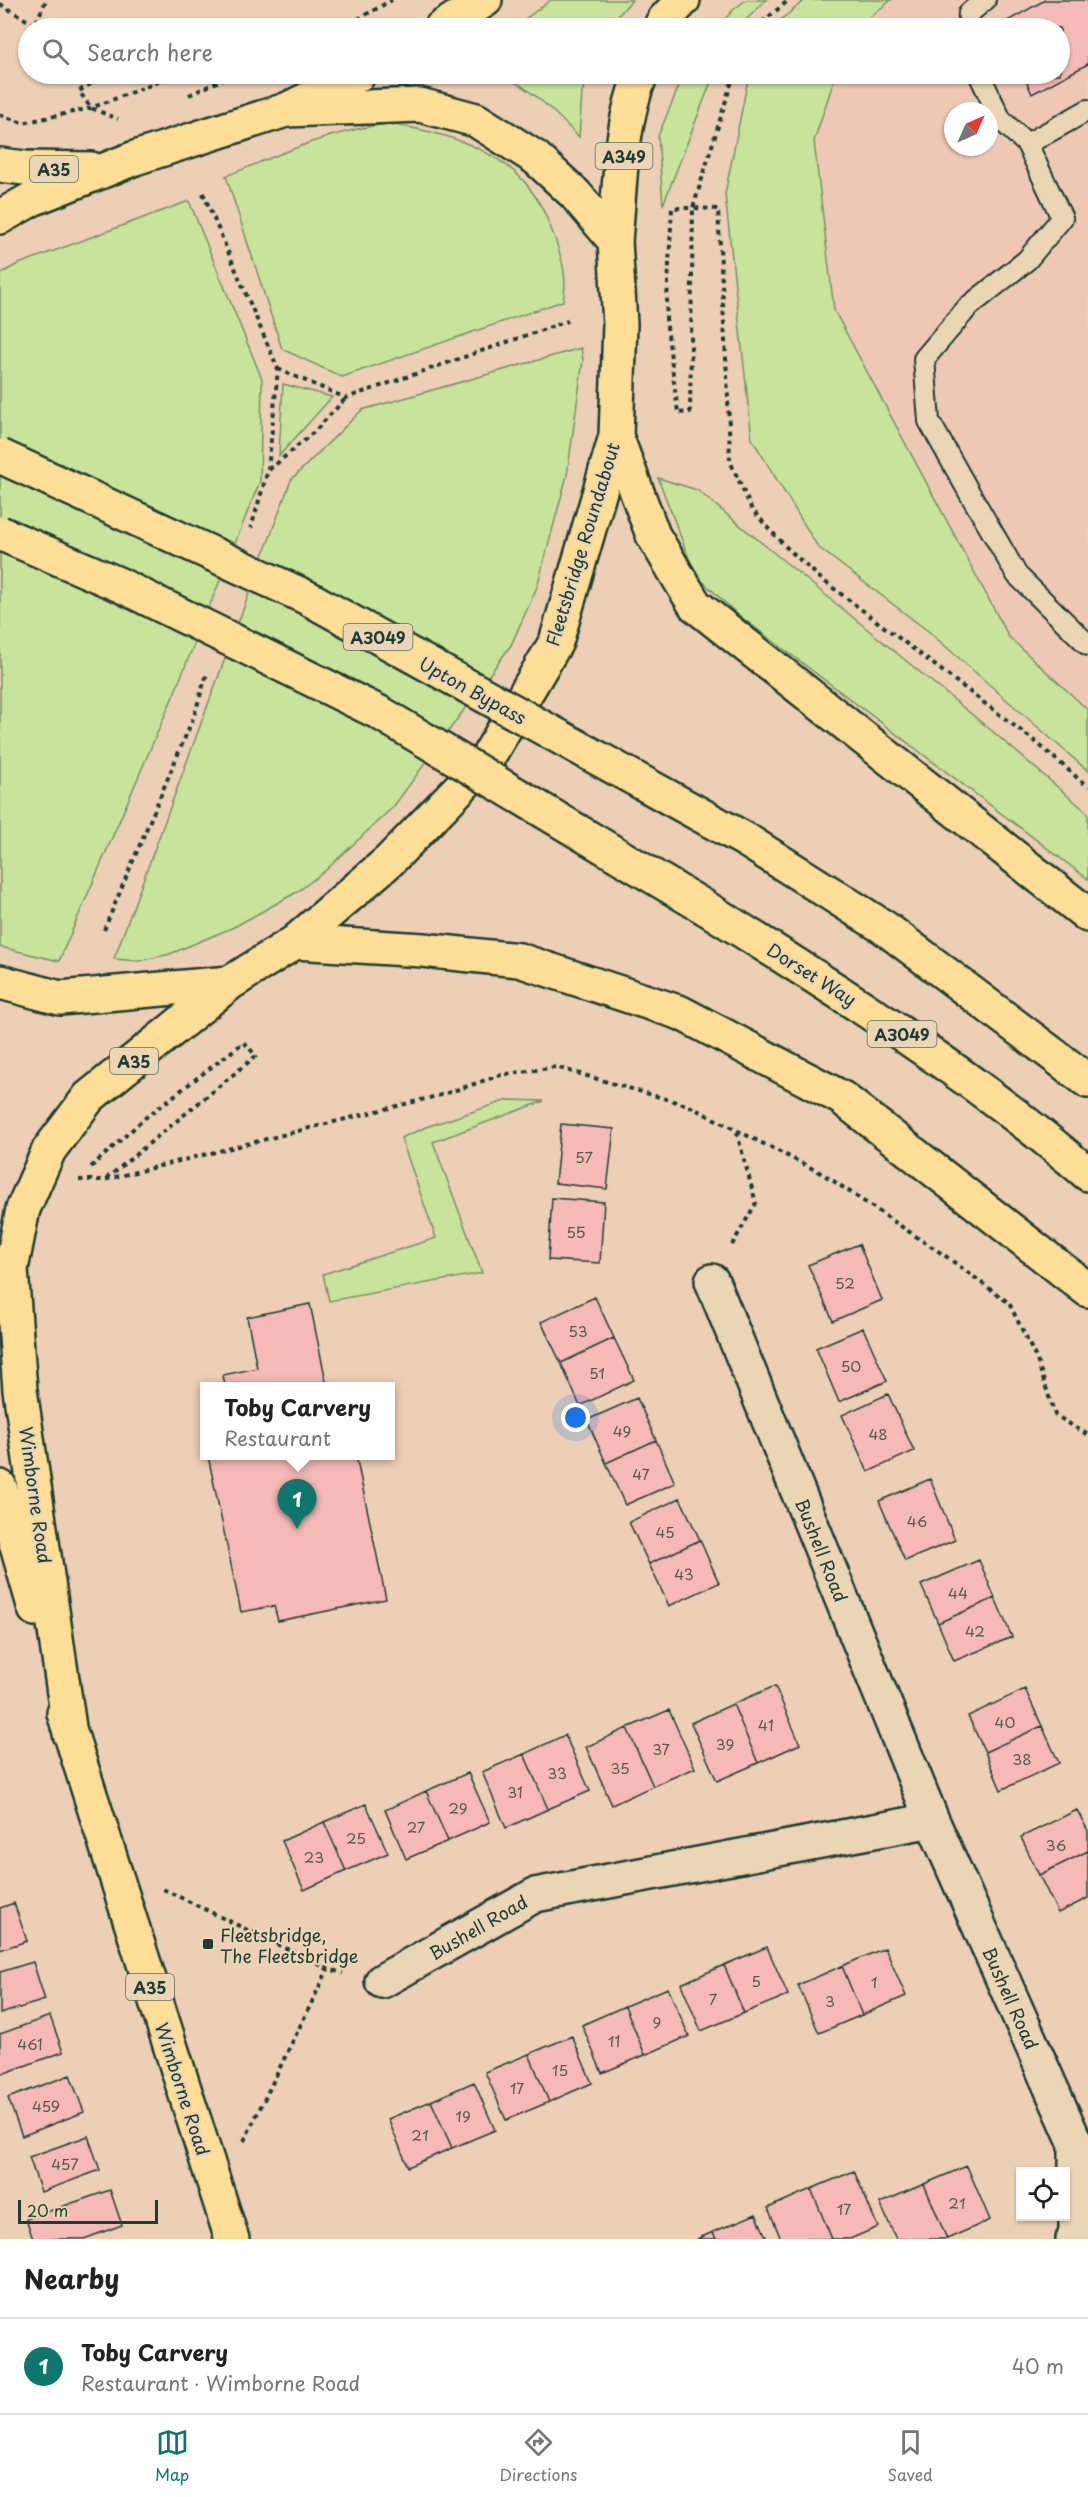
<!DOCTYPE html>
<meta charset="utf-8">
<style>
body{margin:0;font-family:"Playpen Sans",sans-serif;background:#f2f2f2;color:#222}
.controls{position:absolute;right:18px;bottom:18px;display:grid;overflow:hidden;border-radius:0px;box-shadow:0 2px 4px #0004}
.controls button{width:54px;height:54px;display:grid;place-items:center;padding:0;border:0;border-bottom:2px solid #e0e0e0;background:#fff;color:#222;font:30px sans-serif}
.compass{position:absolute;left:944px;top:102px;width:54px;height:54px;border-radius:50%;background:#fff;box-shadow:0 2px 4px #0004;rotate:45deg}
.scale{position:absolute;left:18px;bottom:15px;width:140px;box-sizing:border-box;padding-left:6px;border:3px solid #1f3d34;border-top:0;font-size:16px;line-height:21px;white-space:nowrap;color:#1f3d34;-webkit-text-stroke:4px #ead5b4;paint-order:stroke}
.you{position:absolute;left:576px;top:1418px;width:21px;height:21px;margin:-15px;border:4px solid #fff;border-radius:50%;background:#1a73e8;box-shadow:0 0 0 9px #1a73e833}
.badge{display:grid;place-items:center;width:39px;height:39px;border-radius:50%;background:#0f766e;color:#fff;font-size:20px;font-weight:700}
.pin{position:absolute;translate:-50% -50px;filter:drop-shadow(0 2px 3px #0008)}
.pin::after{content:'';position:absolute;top:32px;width:21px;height:18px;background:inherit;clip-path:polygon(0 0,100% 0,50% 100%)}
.popup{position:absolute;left:200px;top:1382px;width:195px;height:78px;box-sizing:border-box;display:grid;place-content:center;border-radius:0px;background:#fff;filter:drop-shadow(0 2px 4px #0005);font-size:20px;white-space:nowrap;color:#767676}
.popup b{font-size:22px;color:#222}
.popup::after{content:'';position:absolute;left:50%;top:100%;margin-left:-12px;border:12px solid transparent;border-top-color:#fff}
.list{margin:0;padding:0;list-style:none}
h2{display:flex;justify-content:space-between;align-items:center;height:78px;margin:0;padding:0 24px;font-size:26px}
h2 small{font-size:20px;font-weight:400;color:#767676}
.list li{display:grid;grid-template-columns:39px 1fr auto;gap:18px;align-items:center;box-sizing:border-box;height:96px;padding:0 24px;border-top:2px solid #e0e0e0}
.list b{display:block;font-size:22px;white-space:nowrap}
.list p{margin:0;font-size:20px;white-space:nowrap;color:#767676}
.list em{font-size:20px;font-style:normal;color:#767676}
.icon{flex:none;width:33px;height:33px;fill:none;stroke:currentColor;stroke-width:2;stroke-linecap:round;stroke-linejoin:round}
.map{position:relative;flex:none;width:1088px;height:2239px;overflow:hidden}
.search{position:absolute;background:#fff;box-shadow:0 2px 4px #0004;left:18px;right:18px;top:18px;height:66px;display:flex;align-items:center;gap:15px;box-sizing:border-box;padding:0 21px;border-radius:33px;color:#767676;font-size:22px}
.sheet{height:174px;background:#fff}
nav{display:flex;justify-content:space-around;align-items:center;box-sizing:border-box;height:84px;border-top:2px solid #e0e0e0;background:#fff;font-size:16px;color:#767676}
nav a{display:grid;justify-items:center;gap:3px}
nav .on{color:#0f766e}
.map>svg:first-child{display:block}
.built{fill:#efc8b5;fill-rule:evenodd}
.green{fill:#c8e49b;stroke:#749068;stroke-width:1.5}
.building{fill:#f5b9b6;stroke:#1f3d34;stroke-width:1.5}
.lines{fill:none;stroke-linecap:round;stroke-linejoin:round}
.lane-casing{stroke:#1f3d34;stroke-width:24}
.street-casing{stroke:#1f3d34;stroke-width:38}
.primary-casing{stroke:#1f3d34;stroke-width:38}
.highway-casing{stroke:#1f3d34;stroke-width:38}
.path{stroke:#1f3d34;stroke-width:4;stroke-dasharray:4.5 4.5;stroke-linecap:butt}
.lane{stroke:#ead5b4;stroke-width:20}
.street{stroke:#ead5b4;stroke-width:33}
.primary{stroke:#fdde96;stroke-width:33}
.highway{stroke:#fdde96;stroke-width:33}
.highway-bridge-casing{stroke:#1f3d34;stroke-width:38;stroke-linecap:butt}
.highway-bridge{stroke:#fdde96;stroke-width:33}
.poi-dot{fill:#1f3d34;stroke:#ead5b4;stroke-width:2}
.labels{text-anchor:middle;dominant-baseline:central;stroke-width:4.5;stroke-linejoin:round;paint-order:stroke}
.number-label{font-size:15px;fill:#545c54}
.shield{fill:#ead5b4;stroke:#5c6b5a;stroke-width:1.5}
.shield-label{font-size:16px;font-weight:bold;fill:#1f3d34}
.street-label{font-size:18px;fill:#1f3d34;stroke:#ead5b4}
.poi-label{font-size:18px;fill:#1f3d34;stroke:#ead5b4;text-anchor:start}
</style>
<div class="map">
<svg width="1088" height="2239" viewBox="0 0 1088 2239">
<rect width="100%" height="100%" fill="#eccfb4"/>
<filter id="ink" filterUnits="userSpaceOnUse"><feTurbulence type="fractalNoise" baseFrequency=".0167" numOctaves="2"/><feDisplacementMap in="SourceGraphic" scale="12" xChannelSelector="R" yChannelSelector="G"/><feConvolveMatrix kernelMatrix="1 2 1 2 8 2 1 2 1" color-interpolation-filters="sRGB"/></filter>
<g filter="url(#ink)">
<path class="built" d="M 891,0 L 1088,0 L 1088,710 L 1009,637 L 834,310 L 814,141 L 836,74 L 1060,74 L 1060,28 L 862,28 L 870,17 ZM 953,111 L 989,111 L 989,147 L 953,147 Z"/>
<path class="green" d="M 551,0 L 632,0 L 607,28 L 513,28 Z
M 746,0 L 766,0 L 738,28 L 717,28 L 733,10 Z
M 805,0 L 891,0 L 870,17 L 862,28 L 771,28 Z
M 499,74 L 589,74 L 582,92 L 579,137 C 555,113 531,87 499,74 Z
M 684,74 L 714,74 L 663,205 L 658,136 Z
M 749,74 L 836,74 L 814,141 L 834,310 L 1009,637 L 1088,710 L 1088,771 L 928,631 L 818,547 L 752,439 L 725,194 Z
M 388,124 C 439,131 503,148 533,193 C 543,207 549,223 555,239 C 562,259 568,279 563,301 L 342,377 L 282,349 L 226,176 C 279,155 331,130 388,124 Z
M 189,201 L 262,379 L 260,481 L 174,694 L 59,961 L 0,947 L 0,274 L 16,265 Z
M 581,348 L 583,360 L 567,475 L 537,587 L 511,645 L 394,806 L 326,870 L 297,892 L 234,927 L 170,954 L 139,961 L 114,959 L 291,480 L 362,410 Z
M 283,384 L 332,397 L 279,456 Z
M 658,478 L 697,490 L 992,731 L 1088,813 L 1088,879 L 736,613 L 695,574 Z
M 508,1100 L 544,1101 L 433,1142 L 482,1273 L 329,1301 L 323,1274 L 436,1238 L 401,1138 L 426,1127 Z"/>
<path class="building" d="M 1045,0 L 1088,0 L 1088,64 L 1032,94 L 1023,74 L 1060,74 L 1060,28 L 1004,28 L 1002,24 Z
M 561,1124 L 614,1129 L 607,1189 L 555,1183 Z
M 552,1198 L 604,1202 L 600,1263 L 548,1260 Z
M 859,1244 L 882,1300 L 833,1321 L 808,1265 Z
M 595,1297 L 614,1338 L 561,1363 L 541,1322 Z
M 310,1304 L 327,1386 L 225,1386 L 223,1375 L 257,1368 L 247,1317 Z
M 863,1328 L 887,1381 L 839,1402 L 816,1348 Z
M 614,1338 L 634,1380 L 580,1406 L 561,1363 Z
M 888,1394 L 914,1451 L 868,1472 L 842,1415 Z
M 637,1398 L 656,1440 L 606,1463 L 587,1420 Z
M 656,1440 L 675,1483 L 625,1505 L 606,1463 Z
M 208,1456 L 341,1456 L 342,1459 L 356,1456 L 386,1599 L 278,1621 L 274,1606 L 241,1612 Z
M 930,1479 L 955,1540 L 905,1561 L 879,1501 Z
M 680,1498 L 700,1540 L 649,1564 L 629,1522 Z
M 700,1540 L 719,1583 L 669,1606 L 649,1564 Z
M 979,1560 L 995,1598 L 938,1623 L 921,1585 Z
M 995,1598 L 1012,1637 L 954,1661 L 938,1623 Z
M 775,1686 L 800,1744 L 758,1763 L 733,1704 Z
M 1025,1689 L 1042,1726 L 985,1752 L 968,1716 Z
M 733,1704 L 758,1763 L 717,1781 L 691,1723 Z
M 669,1710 L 695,1768 L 653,1786 L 627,1728 Z
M 1042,1726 L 1059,1763 L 1001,1790 L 985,1752 Z
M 627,1728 L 653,1786 L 612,1805 L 586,1747 Z
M 565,1735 L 590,1791 L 548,1809 L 524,1754 Z
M 524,1754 L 548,1809 L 506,1828 L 482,1772 Z
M 468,1773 L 490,1822 L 448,1841 L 426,1791 Z
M 426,1791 L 448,1841 L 406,1859 L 385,1810 Z
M 366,1804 L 388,1853 L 346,1871 L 324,1822 Z
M 1077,1810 L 1088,1831 L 1088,1851 L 1039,1875 L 1021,1837 Z
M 324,1822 L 346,1871 L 304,1890 L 282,1841 Z
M 1088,1851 L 1088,1898 L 1058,1913 L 1039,1875 Z
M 14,1903 L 27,1941 L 0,1950 L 0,1908 Z
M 767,1947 L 788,1995 L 744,2013 L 724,1965 Z
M 885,1948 L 906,1996 L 862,2015 L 842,1966 Z
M 33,1962 L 45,2000 L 0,2014 L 0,1972 Z
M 724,1965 L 744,2013 L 701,2031 L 681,1984 Z
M 842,1966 L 862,2015 L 819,2033 L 798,1985 Z
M 668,1988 L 689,2036 L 645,2055 L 625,2006 Z
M 625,2006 L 645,2055 L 602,2073 L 582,2025 Z
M 50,2016 L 63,2052 L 2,2074 L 0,2067 L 0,2034 Z
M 572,2036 L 592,2083 L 549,2102 L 529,2054 Z
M 529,2054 L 549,2102 L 506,2120 L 485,2072 Z
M 70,2075 L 84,2112 L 22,2136 L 8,2098 Z
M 474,2082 L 495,2130 L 452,2148 L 431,2101 Z
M 431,2101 L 452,2148 L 408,2167 L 388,2119 Z
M 88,2136 L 100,2170 L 41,2192 L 29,2157 Z
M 967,2166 L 990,2220 L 947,2239 L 924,2184 Z
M 854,2171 L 878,2227 L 850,2239 L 832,2239 L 811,2189 Z
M 924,2184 L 947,2239 L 896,2239 L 880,2203 Z
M 811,2189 L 832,2239 L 781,2239 L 768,2208 Z
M 110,2190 L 122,2225 L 84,2239 L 33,2239 L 26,2219 Z
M 756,2214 L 767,2239 L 716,2239 L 713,2232 Z
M 713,2232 L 716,2239 L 697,2239 Z"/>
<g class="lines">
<g class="lane-casing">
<path id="lane" d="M 968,28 L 969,13 L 985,0
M 979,74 L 1001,120 L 1027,144
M 1088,110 L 1027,144 L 1062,218 L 1027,260 L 968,307 L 924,359 L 929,421 L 969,492 L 1017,575 L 1088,645"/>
</g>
<g class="street-casing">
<path id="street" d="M 712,1281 L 932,1820 L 1076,2144 L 1076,2232 L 1073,2239
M 382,1981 L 535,1895 L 932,1820"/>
</g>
<g class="primary-casing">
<path id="primary" d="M 441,28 L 485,0
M 660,28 L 664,20 L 683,0
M 286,110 L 359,74
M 615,241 C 620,187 620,123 641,74"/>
</g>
<g class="highway-casing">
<path id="highway" d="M 0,165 L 25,168 L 91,169
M 0,217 L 32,199 L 135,158 L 286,110 L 420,105 L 476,120 L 536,158 L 575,194 L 615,241 L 620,324 L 616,436 L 556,642 L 485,762 L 389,861 L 295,942 L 230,983 L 60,998 L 0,982
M 616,436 L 653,535 L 695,605 L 1088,915
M 746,840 L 885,928 L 1088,1081
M 706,908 C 837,990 970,1073 1088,1174
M 295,942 L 423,950 L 519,960 L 681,1013 L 842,1098 L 1088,1290
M 0,1487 L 35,1609
M 64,1713 L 232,2239
M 70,1734 L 20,1390 L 11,1269 L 23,1209 L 49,1150 L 89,1097 L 230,983"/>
</g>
<path class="path" d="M 0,4 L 35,25
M 40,28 L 35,25 L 46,0
M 342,28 L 392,0
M 755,28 L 789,0
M 102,74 L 104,76 L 79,91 L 91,108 L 118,119
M 734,74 L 693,208 L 672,208 L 666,319 L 678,413 L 690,412 L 693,208 L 718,209 L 728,396 L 730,461 L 752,510 L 785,546 L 820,578 L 1037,743 L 1088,787
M 189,95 L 235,74
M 0,115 L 23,123 L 91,108 L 179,74
M 203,193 L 278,369 L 268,470 L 251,528
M 278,369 L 346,398 L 568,321
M 269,470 L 315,431 L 346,398
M 104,930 L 194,716 L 207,673
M 91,1167 L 145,1118 L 244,1042 L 256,1056 L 107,1178
M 79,1180 L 104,1180 L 441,1095 L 501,1075 L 556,1067 L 687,1105 L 823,1174 L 947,1257 L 1009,1303 L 1037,1360 L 1055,1415 L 1088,1435
M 732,1245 L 756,1203 L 736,1130
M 163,1889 L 328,1969 L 343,1973
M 244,2141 L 328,1969"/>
<use href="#lane" class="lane"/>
<use href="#street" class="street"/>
<use href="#primary" class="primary"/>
<use href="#highway" class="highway"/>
<g class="highway-bridge-casing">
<path id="highway-bridge" d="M 0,456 L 308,598 L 746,840
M 0,533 L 120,585 L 380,713 L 706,908"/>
</g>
<use href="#highway-bridge" class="highway-bridge"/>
</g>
</g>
<rect class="poi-dot" x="202" y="1938" width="12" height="12" rx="3"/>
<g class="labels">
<g class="number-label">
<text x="584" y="1156">57</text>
<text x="576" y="1231">55</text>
<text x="845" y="1282">52</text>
<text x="578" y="1330">53</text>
<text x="851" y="1365">50</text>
<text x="597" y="1372">51</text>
<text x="622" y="1430">49</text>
<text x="878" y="1433">48</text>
<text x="641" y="1473">47</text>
<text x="917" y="1520">46</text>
<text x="665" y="1531">45</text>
<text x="684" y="1573">43</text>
<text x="958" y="1592">44</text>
<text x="975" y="1630">42</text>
<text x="1005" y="1721">40</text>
<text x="766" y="1724">41</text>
<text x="725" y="1743">39</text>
<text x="661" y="1748">37</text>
<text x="1022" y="1758">38</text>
<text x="620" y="1767">35</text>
<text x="557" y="1772">33</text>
<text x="515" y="1791">31</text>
<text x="458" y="1807">29</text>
<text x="416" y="1826">27</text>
<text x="356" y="1837">25</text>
<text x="1056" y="1844">36</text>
<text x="314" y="1856">23</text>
<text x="756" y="1980">5</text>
<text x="874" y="1981">1</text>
<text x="713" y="1998">7</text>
<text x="830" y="2000">3</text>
<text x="657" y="2021">9</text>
<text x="614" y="2040">11</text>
<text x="30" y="2043">461</text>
<text x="560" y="2069">15</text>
<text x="517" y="2087">17</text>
<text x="46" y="2105">459</text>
<text x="463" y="2115">19</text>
<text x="420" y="2134">21</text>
<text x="65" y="2163">457</text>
<text x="957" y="2202">21</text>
<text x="844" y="2208">17</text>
</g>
<g class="shield">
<rect x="595.5" y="143" width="57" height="26" rx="4.5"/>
<rect x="30" y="156" width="48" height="26" rx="4.5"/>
<rect x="343.5" y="624" width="69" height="26" rx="4.5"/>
<rect x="867.5" y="1021" width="69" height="26" rx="4.5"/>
<rect x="110" y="1048" width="48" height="26" rx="4.5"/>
<rect x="126" y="1974" width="48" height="26" rx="4.5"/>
</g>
<g class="shield-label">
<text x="624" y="156">A349</text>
<text x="54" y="169">A35</text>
<text x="378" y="637">A3049</text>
<text x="902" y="1034">A3049</text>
<text x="134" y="1061">A35</text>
<text x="150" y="1987">A35</text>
</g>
<g class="street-label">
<text transform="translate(582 544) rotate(-73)">Fleetsbridge Roundabout</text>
<text transform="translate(473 690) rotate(29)">Upton Bypass</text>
<text transform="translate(812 974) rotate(32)">Dorset Way</text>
<text transform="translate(36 1495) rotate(82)">Wimborne Road</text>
<text transform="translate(822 1550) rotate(68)">Bushell Road</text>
<text transform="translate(478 1927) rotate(-30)">Bushell Road</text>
<text transform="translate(1011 1998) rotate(66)">Bushell Road</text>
<text transform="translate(183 2089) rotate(72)">Wimborne Road</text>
</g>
<g class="poi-label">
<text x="220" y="1934">Fleetsbridge,<tspan x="220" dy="21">The Fleetsbridge</tspan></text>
</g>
</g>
</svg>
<div class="controls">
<button><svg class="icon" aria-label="locate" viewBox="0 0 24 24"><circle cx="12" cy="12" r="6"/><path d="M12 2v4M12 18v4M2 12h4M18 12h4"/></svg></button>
</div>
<svg class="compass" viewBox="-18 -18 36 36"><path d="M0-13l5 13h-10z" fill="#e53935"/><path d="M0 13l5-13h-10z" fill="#767676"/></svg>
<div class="scale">20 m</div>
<div class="you"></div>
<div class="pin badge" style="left:297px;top:1529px">1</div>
<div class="popup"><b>Toby Carvery</b>Restaurant</div>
<div class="search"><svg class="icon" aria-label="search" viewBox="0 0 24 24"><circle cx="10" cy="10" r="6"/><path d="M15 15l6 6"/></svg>Search here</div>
</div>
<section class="sheet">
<h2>Nearby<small></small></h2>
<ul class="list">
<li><span class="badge">1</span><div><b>Toby Carvery</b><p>Restaurant · Wimborne Road</p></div><em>40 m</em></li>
</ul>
</section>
<nav>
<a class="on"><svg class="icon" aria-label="map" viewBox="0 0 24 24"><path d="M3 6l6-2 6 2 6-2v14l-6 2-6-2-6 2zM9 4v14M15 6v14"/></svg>Map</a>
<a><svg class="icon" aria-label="directions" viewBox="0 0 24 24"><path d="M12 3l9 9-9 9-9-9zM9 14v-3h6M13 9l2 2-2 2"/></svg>Directions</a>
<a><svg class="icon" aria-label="saved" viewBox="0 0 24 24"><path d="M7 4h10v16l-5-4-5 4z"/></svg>Saved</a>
</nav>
